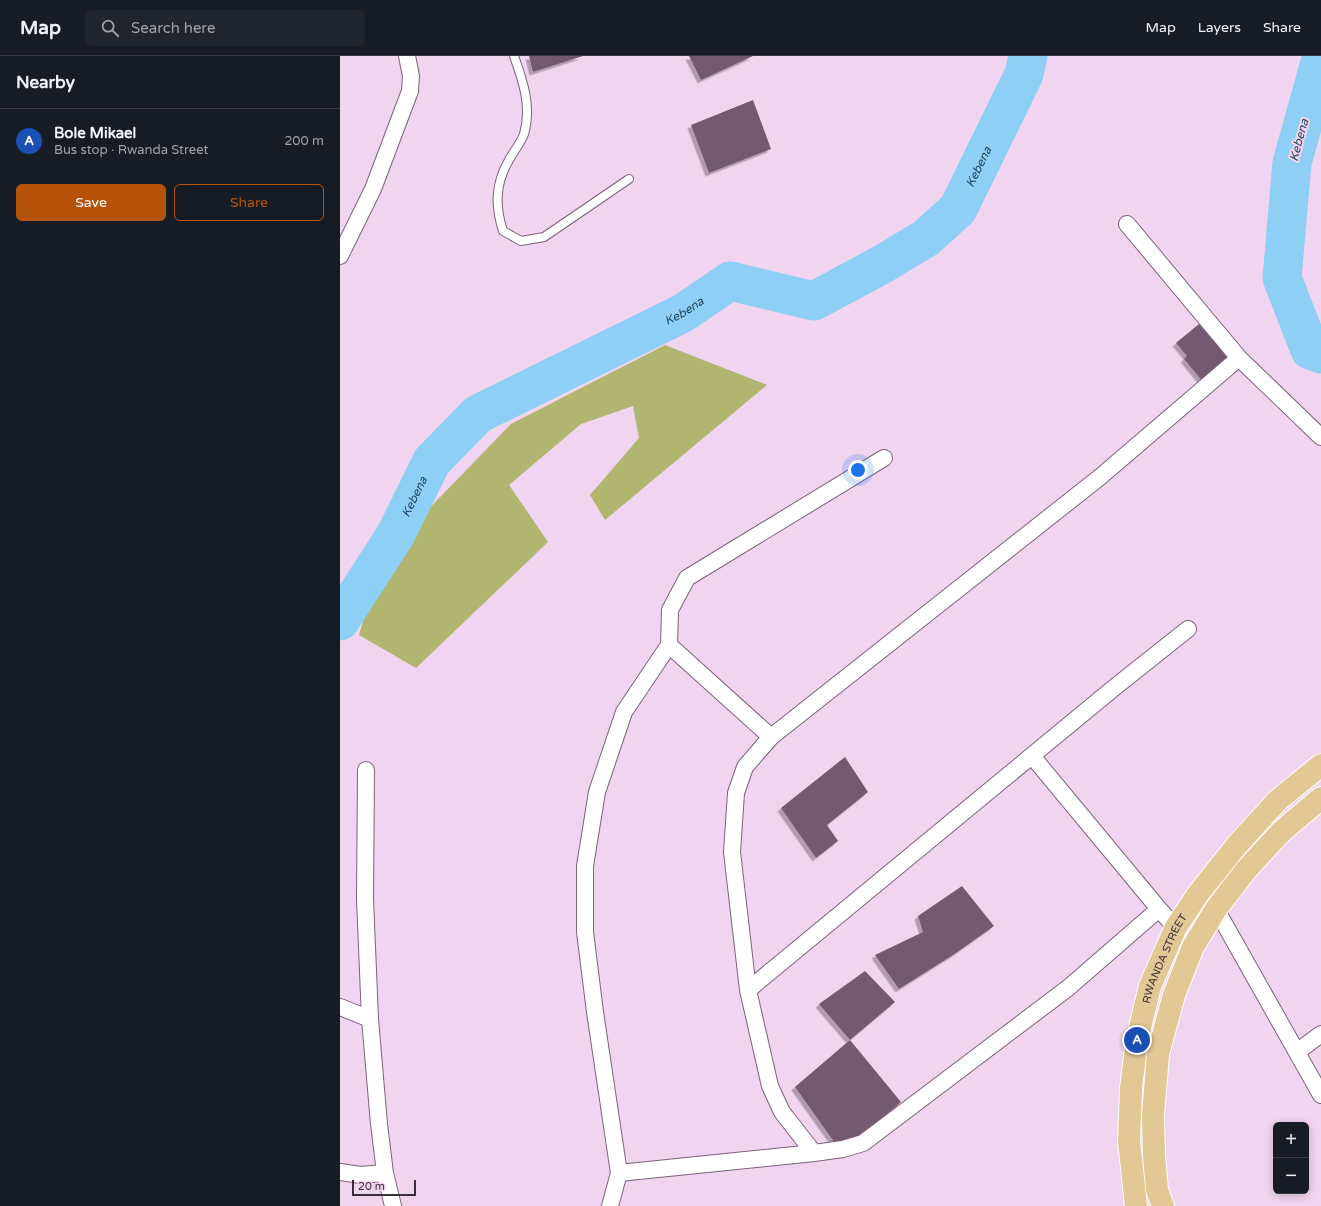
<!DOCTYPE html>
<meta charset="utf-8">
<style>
body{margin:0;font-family:"Varela Round",sans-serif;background:#20242c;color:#f1f3f6}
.controls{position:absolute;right:12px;bottom:12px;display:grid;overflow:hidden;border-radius:6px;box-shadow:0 2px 10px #0003}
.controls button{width:36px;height:36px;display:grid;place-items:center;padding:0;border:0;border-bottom:1px solid #363941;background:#171b24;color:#f1f3f6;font:20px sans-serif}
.scale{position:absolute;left:12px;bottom:10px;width:64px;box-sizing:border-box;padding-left:4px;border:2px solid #3a2f39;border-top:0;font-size:11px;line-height:14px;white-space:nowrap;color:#3a2f39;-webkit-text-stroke:3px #f1d4f0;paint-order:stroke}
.you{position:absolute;left:518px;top:414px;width:14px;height:14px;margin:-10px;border:3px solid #fff;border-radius:50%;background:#1a73e8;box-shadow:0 0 0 6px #1a73e833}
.badge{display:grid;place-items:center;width:26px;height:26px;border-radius:50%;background:#b45309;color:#fff;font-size:13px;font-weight:700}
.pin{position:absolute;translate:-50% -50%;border:2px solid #fff;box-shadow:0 1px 4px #0006}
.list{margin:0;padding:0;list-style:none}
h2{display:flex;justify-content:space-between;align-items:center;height:52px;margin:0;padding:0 16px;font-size:17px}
h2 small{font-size:13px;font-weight:400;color:#9ea1a6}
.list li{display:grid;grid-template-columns:26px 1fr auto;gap:12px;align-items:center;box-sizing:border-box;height:64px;padding:0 16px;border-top:1px solid #363941}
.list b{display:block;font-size:15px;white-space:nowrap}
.list p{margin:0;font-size:13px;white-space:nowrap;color:#9ea1a6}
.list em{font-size:13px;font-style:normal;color:#9ea1a6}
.actions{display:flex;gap:8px;padding:12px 16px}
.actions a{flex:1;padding:9px 0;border:1px solid #b45309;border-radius:6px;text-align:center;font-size:14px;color:#b45309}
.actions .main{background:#b45309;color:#fff}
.icon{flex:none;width:22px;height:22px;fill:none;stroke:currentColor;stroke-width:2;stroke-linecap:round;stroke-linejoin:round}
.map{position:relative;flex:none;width:981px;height:1150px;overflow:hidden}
header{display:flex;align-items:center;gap:24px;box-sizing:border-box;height:56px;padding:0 20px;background:#171b24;border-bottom:1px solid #363941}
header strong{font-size:19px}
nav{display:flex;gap:22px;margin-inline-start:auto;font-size:14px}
.search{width:280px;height:36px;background:#20242c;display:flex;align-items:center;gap:10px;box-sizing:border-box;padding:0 14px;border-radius:6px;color:#9ea1a6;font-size:15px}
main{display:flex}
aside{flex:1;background:#171b24}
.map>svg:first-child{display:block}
.green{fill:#b0b570}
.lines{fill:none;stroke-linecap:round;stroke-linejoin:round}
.river{stroke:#8dcff5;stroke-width:39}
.building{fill:#735a72;filter:url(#shadow)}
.lane-casing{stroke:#7c627a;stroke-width:10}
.street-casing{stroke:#7c627a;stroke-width:18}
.primary-casing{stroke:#fff;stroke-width:24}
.lane{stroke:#fff;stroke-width:8}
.street{stroke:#fff;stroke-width:16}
.primary{stroke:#e2c894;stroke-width:22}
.labels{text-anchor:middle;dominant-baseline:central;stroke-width:4;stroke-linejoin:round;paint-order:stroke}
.street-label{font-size:11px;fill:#3a2f39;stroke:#f1d4f0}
.water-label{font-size:12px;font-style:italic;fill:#22485c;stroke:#f1d4f0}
</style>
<header>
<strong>Map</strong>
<div class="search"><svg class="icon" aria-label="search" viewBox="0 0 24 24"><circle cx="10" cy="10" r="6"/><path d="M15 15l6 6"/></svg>Search here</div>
<nav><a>Map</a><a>Layers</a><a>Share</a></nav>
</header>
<main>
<aside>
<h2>Nearby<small></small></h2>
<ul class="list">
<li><span class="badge" style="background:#1a4fb4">A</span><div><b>Bole Mikael</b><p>Bus stop · Rwanda Street</p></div><em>200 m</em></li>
</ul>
<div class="actions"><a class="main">Save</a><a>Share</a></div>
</aside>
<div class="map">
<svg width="981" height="1150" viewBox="0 0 981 1150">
<defs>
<filter id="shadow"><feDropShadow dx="-3.5" dy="3.5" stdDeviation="0" flood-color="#0004"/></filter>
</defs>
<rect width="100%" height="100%" fill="#f1d4f0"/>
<path class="green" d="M 325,289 L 427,329 L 265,464 L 250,439 L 299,382 L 293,350 L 241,368 L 169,429 L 208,486 L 76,612 L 19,579 L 41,502 L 171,368 Z"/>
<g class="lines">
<g class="river">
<path d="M 981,3 L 952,107 L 942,222 L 970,294 L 981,298"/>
<path id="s1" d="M 0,565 L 56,478 L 92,405 L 138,358 L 343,257 L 390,225 L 474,245 L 541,209 L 586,182 L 618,153 L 684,18 L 688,0"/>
</g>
</g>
<path class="building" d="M 189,0 L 243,0 L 193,16 Z
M 349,0 L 413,0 L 361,24 Z
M 413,44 L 431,93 L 369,117 L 351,69 Z
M 859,268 L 891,305 L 864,327 L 844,303 L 847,300 L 836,287 Z
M 505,701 L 528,736 L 487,769 L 498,785 L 476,802 L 441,752 Z
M 622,830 L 654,870 L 616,897 L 559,933 L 535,899 L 583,876 L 578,860 Z
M 525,915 L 555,946 L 510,984 L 561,1046 L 516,1085 L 497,1090 L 455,1031 L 510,984 L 479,948 Z"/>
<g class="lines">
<g class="lane-casing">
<path id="lane" d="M 174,0 C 183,25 192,51 184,78 C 181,87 173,96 169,104 C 155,128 155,150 163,175 L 181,185 L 204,181 L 289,123"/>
</g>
<g class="street-casing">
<path id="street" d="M 787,168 L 899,302 L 981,381
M 0,200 L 33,133 L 70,35 L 71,20 L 67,0
M 329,589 L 330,554 L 347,522 L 544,402
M 692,700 L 819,853 L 853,891
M 26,714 L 25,843 L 30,963 L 39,1068 L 45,1117 L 53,1150
M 876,853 L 981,1039
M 408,934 L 775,631 L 848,573
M 0,951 L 30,963
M 957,996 L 981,978
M 474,1097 L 442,1056 L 430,1030 L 408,934 L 392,796 L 396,737 L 405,711 L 431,681 L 760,421 L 899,302
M 0,1116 L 20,1119 L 45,1117
M 279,1117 L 474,1097 L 503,1093 L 523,1087 L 728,932 L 819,853
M 270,1150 L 279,1117 L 255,956 L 245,876 L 245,810 L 257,736 L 284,656 L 329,589 L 431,681"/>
</g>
<g class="primary-casing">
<g id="primary">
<path id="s2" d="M 796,1150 L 789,1085 L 791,1032 L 797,984 L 810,930 L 836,871 L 858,838 L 897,789 L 938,744 L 981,709"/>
<path d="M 823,1150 L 817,1134 L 814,1100 L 813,1059 L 818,998 L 834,939 L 853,891 L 876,853 L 906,814 L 941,776 L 981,742"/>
</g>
</g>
<use href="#lane" class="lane"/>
<use href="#street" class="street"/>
<use href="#primary" class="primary"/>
</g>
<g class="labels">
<g class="street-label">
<text stroke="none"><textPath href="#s2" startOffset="253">RWANDA STREET</textPath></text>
</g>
<g class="water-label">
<text transform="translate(959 84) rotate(-75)">Kebena</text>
<text stroke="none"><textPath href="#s1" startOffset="841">Kebena</textPath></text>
<text stroke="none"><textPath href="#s1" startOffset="481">Kebena</textPath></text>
<text stroke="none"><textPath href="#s1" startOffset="145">Kebena</textPath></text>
</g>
</g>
</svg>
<div class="controls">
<button>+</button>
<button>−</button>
</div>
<div class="scale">20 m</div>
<div class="you"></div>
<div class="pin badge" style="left:797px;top:984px;background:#1a4fb4">A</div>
</div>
</main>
